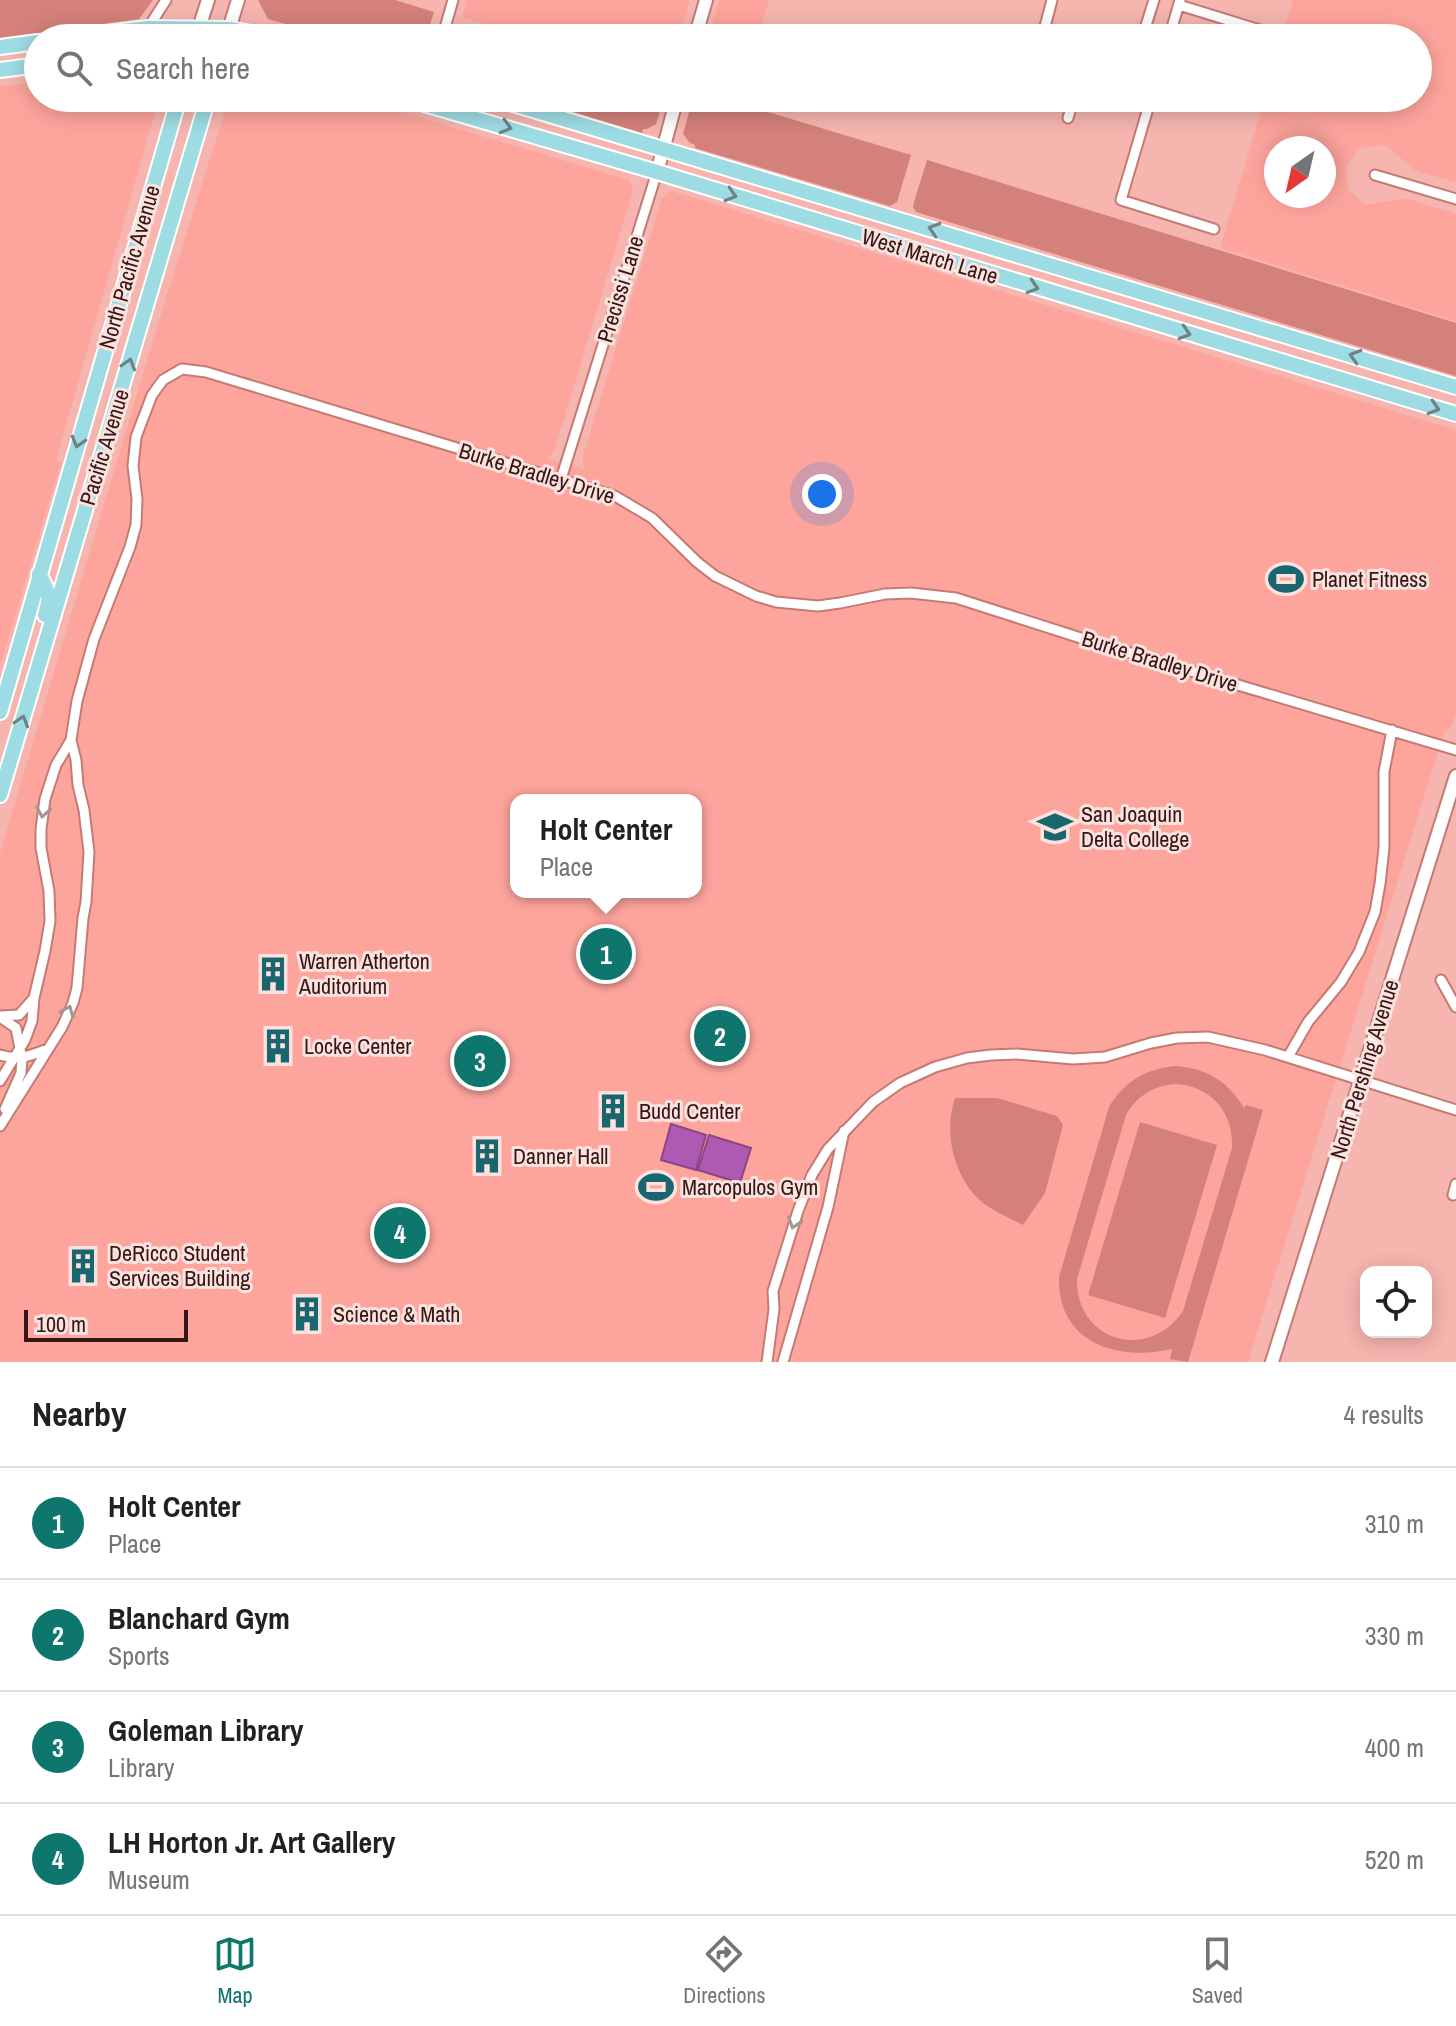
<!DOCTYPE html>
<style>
body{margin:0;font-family:"Archivo Narrow",sans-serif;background:#f6f6f6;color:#202124}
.controls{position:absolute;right:24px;bottom:24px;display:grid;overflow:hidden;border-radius:16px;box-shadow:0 4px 20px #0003}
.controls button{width:72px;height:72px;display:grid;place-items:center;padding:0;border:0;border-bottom:2px solid #e0e0e0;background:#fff;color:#202124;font:40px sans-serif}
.compass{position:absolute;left:1264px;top:136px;width:72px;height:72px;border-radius:50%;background:#fff;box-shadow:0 4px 20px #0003;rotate:214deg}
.scale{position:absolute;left:24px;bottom:20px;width:164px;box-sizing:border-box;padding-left:8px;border:4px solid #341614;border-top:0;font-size:22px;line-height:28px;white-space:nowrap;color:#341614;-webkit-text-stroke:6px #fbe2df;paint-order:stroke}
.you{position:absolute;left:822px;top:494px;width:28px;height:28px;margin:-20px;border:6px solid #fff;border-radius:50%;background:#1a73e8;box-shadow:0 0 0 12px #1a73e833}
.badge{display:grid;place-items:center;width:52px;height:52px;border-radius:50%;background:#0f766e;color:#fff;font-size:26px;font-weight:700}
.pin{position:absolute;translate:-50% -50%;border:4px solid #fff;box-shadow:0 2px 8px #0006}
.popup{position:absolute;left:510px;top:794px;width:192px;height:104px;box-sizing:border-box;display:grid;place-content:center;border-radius:16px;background:#fff;filter:drop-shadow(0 2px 6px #0005);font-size:26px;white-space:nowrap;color:#757577}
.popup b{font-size:30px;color:#202124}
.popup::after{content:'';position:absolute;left:50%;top:100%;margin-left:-16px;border:16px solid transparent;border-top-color:#fff}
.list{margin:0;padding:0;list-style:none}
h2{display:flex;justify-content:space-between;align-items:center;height:104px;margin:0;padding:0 32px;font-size:34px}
h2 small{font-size:26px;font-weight:400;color:#757577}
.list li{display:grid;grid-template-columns:52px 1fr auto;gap:24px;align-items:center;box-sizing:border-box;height:112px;padding:0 32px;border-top:2px solid #e0e0e0}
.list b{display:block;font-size:30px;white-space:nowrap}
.list p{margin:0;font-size:26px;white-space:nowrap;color:#757577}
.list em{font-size:26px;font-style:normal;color:#757577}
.icon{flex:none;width:44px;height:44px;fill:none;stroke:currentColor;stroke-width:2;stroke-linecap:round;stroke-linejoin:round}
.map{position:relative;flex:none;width:1456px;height:1362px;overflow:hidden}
.search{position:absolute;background:#fff;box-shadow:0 4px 20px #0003;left:24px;right:24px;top:24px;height:88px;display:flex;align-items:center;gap:20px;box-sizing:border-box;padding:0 28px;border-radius:44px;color:#757577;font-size:30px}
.sheet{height:552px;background:#fff}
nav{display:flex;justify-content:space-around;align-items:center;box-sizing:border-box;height:112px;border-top:2px solid #e0e0e0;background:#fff;font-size:22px;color:#757577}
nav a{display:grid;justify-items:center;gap:4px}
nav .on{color:#0f766e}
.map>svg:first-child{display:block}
.built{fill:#fda59d;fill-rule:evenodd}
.green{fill:#d3817a;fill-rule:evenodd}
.water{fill:#ae5ab2;stroke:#894683;stroke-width:2}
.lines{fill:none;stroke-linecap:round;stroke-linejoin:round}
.street-casing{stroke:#c57a73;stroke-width:13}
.secondary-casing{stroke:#c57a73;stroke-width:16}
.primary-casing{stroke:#fff;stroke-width:18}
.street{stroke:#fff;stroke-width:9}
.secondary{stroke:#fff;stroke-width:12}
.primary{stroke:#9edce3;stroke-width:14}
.oneway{stroke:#6e8386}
.oneway2{stroke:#a49695}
.labels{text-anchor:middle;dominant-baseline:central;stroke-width:6;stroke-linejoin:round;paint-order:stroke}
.street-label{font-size:22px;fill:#341614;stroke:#fbe2df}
.poi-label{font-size:22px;fill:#341614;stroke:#fbe2df;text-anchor:start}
</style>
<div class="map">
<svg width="1456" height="1362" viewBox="0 0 1456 1362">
<rect width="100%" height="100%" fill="#f6b5af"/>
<path class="built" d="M 467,0 L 690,0 L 679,38 L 532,38 L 462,17 Z
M 719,0 L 769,0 L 758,38 L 708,38 Z
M 1293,0 L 1456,0 L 1456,182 L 1416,171 L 1384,144 L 1360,148 L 1346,166 L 1348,189 L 1366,205 L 1405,198 L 1456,214 L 1456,321 L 1220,248 L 1265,98 L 1418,98 L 1418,38 L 1282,38 ZM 1276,148 L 1324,148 L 1324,196 L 1276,196 Z
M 38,82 L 38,98 L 159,98 L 56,460 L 61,462 L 0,666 L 0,86 Z
M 229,98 L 355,98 L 629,180 L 633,191 L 554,452 L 547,458 L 585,470 L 582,459 L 662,198 L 671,191 L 1456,430 L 1456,712 L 1451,727 L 1444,732 L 1248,1362 L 0,1362 L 0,853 L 153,340 ZM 516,800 L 696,800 L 696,892 L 516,892 Z"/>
<path class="green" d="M 0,0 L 153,0 L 139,19 L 0,38 Z
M 258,0 L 395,0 L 434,12 L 426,38 L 334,38 L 268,19 Z
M 528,98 L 664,98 L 656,124 L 647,129 L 643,129 L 642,133 Z
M 693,98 L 721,98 L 911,155 L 897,202 L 890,206 L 695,148 L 695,145 L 690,143 L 683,134 Z
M 927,160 L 1456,323 L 1456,376 L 916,212 L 913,207 L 914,202 Z
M 1175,1066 C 1206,1068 1228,1081 1244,1108 L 1246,1105 L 1263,1110 L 1188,1362 L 1170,1359 L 1172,1349 C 1114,1362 1057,1341 1059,1277 L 1109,1107 C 1124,1082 1145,1069 1175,1066 ZM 1175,1084 C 1211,1086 1234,1112 1232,1148 L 1183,1311 C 1149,1362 1076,1342 1077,1279 L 1126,1115 C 1137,1096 1153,1086 1175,1084 Z
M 955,1098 L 997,1098 L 1057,1116 L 1063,1125 L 1045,1193 L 1023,1225 C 1010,1218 995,1212 983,1203 C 954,1179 943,1133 955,1098 Z
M 1140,1122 L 1217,1145 L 1165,1318 L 1088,1295 Z"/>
<path class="water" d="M 671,1124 L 706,1135 L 696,1170 L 661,1160 Z
M 709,1135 L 751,1148 L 740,1183 L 698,1170 Z"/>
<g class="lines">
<g class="street-casing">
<path id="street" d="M 1179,5 L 1273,34
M 148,28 L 166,0
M 442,38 L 453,0
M 1042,38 L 1052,0
M 1142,38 L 1154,0
M 1169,38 L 1180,0
M 1151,98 L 1121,200 L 1214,229
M 1068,118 L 1074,98
M 1375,175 L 1456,199
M 561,479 L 657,172
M 1441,980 L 1456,1007
M 0,1016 L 19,1015 L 34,998
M 0,1017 L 16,1028 L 22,1059 L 21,1073 L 5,1109
M 0,1055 C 21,1061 28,1056 48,1049
M 1288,1057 L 1308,1022 L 1341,982 L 1359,952 L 1375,912 L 1380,884 L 1384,848 L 1384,772 L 1392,730
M 0,1081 L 25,1040 L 32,1021 L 34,998 L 45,951 L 50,921 L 49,891 L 41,848 L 41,829 L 45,799 L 56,765 L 71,740 L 77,701 L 94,639 L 130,547 L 136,525 L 137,499 L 133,466 L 136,437 L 152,395 L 163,380 L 182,369 L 206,372 L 615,496 L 652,518 L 697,562 L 715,576 L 756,596 L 776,602 L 818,606 L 840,603 L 885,594 L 911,593 L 956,598 L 1087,640 L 1456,750
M 0,1126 L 62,1027 L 73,1003 L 77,988 L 83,918 L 86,902 L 89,852 L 84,810 L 78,785 L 76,760 L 71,740
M 1453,1195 L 1456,1184
M 767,1362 L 774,1309 L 773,1291 L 798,1211 L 812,1175 L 828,1149 L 873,1102 L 900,1083 L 935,1067 L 967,1058 L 991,1055 L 1017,1054 L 1073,1059 L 1105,1057 L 1151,1043 L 1177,1038 L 1208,1037 L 1265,1050 L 1456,1110
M 783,1362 L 828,1207 L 844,1131"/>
</g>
<g class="secondary-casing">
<path id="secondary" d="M 199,28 L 208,0
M 229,29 L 238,0
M 695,38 L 706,0
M 657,172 L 677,98
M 1272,1362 L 1456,776"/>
</g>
<g class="primary-casing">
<path id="primary" d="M 66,38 L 148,28 L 229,29 L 279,38
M 0,47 L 38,42
M 0,70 L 38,65
M 404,98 L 657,172 L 1456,414
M 493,98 L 1456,387
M 39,574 C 49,592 51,596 45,615
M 0,712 L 179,98
M 0,795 L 208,98"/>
</g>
<use href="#street" class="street"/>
<use href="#secondary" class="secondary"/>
<use href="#primary" class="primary"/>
</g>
<defs><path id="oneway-chevron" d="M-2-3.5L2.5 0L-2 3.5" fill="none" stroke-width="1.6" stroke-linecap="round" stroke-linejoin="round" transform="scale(2)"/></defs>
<g class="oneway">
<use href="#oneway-chevron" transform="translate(506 127) rotate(16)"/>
<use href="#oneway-chevron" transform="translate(731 195) rotate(17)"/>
<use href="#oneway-chevron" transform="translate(934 229) rotate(-163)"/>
<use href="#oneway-chevron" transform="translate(1033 287) rotate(17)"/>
<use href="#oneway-chevron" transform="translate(1185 333) rotate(17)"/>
<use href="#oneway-chevron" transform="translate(1355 356) rotate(-163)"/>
<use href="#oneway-chevron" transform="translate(129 364) rotate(-73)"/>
<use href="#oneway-chevron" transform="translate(1434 408) rotate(17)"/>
<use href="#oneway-chevron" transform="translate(78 442) rotate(106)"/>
<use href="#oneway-chevron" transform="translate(22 721) rotate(-73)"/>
</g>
<g class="oneway2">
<use href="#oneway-chevron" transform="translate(43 812) rotate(99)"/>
<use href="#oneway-chevron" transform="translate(68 1011) rotate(-68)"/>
<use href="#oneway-chevron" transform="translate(794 1223) rotate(108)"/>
</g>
<defs>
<g id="stadium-bare" transform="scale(2.76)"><path d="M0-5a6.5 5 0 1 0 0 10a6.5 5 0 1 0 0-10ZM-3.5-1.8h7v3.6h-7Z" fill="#19666e" stroke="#fbe2df" stroke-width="2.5" paint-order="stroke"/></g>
<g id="university-bare" transform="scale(2.76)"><path d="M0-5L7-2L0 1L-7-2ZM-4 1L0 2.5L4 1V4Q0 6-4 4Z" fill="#19666e" stroke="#fbe2df" stroke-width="2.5" paint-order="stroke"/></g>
<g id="building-bare" transform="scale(2.76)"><path d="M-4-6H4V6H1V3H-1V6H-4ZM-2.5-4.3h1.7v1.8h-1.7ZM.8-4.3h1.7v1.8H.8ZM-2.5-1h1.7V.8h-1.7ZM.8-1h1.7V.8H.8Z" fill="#19666e" stroke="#fbe2df" stroke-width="2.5" paint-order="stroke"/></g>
</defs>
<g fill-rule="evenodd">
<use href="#stadium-bare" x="1286" y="579"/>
<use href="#university-bare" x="1055" y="827"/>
<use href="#building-bare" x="273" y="974"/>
<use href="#building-bare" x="278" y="1046"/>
<use href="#building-bare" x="613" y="1111"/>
<use href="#building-bare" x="487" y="1156"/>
<use href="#stadium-bare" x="656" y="1187"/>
<use href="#building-bare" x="83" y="1266"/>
<use href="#building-bare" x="307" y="1314"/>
</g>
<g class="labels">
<g class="street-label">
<text transform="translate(930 256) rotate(17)">West March Lane</text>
<text transform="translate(129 267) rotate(-74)">North Pacific Avenue</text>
<text transform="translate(620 289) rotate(-73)">Precissi Lane</text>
<text transform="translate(104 447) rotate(-73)">Pacific Avenue</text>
<text transform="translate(537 473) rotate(17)">Burke Bradley Drive</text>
<text transform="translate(1160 661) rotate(17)">Burke Bradley Drive</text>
<text transform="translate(1364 1069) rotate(-73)">North Pershing Avenue</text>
</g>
<g class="poi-label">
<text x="1312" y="579">Planet Fitness</text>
<text x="1081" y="814">San Joaquin<tspan x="1081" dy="25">Delta College</tspan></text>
<text x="299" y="961">Warren Atherton<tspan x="299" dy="25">Auditorium</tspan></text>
<text x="304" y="1046">Locke Center</text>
<text x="639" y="1111">Budd Center</text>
<text x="513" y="1156">Danner Hall</text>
<text x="682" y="1187">Marcopulos Gym</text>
<text x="109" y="1253">DeRicco Student<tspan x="109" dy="25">Services Building</tspan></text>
<text x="333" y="1314">Science &amp; Math</text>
</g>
</g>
</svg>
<div class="controls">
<button><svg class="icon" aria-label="locate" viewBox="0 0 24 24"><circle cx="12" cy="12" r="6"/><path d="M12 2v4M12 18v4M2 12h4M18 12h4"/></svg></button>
</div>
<svg class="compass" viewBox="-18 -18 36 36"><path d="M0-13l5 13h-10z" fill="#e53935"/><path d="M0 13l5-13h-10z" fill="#757577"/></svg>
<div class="scale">100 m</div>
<div class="you"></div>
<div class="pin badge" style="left:606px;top:954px">1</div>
<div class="popup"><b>Holt Center</b>Place</div>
<div class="pin badge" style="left:720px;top:1036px">2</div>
<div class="pin badge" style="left:480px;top:1061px">3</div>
<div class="pin badge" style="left:400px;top:1233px">4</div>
<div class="search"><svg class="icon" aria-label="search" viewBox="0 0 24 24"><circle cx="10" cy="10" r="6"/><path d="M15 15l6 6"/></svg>Search here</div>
</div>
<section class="sheet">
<h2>Nearby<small>4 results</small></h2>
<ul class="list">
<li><span class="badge">1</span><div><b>Holt Center</b><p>Place</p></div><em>310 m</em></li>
<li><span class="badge">2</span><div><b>Blanchard Gym</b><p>Sports</p></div><em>330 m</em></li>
<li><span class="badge">3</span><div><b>Goleman Library</b><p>Library</p></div><em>400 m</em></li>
<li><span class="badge">4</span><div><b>LH Horton Jr. Art Gallery</b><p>Museum</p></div><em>520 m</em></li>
</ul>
</section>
<nav>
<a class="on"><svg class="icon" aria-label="map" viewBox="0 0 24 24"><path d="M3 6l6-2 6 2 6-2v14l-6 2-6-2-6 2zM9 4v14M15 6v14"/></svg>Map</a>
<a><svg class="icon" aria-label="directions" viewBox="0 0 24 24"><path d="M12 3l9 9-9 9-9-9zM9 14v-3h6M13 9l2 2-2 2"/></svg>Directions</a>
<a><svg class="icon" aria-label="saved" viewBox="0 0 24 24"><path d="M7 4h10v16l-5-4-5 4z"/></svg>Saved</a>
</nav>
